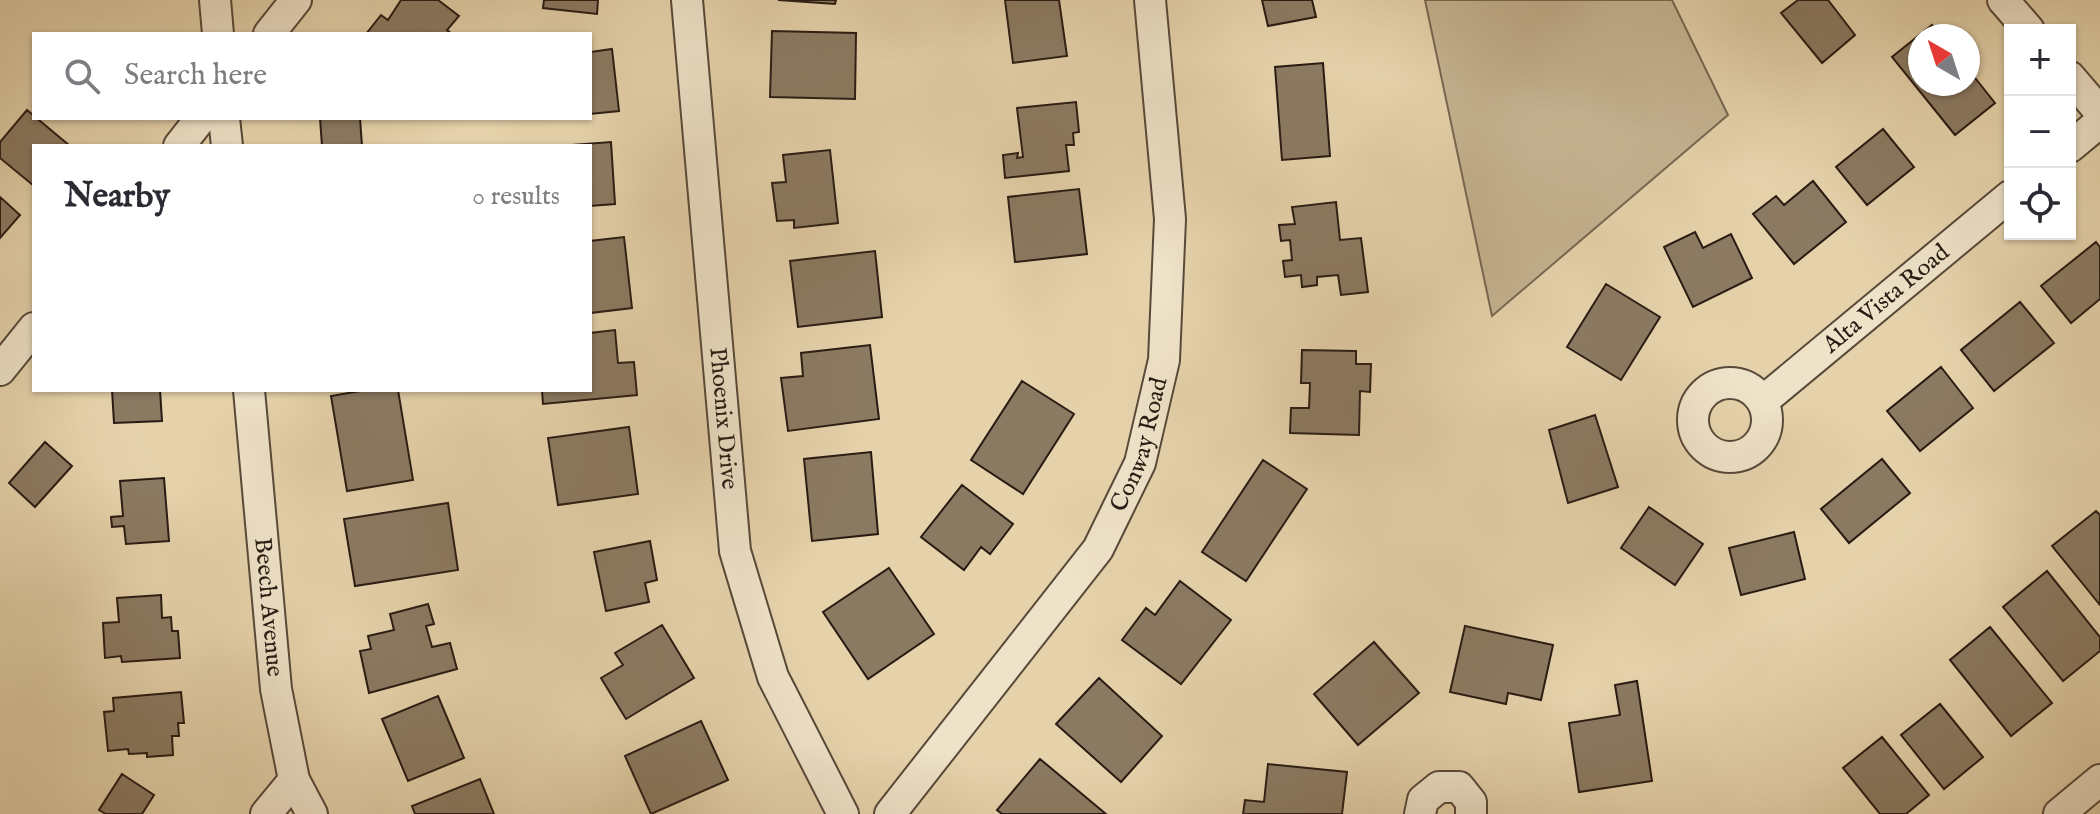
<!DOCTYPE html>
<meta charset="utf-8">
<style>
body{margin:0;font-family:"IM FELL English",serif;background:#f7f7f7;color:#2b2b33}
.controls{position:absolute;right:24px;top:24px;display:grid;overflow:hidden;border-radius:0px;box-shadow:0 2px 6px #0004}
.controls button{width:72px;height:72px;display:grid;place-items:center;padding:0;border:0;border-bottom:2px solid #e1e1e2;background:#fff;color:#2b2b33;font:40px sans-serif}
.compass{position:absolute;left:1908px;top:24px;width:72px;height:72px;border-radius:50%;background:#fff;box-shadow:0 2px 6px #0004;rotate:321deg}
.list{margin:0;padding:0;list-style:none}
h2{display:flex;justify-content:space-between;align-items:center;height:104px;margin:0;padding:0 32px;font-size:34px}
h2 small{font-size:26px;font-weight:400;color:#7c7c81}
.icon{flex:none;width:44px;height:44px;fill:none;stroke:currentColor;stroke-width:2;stroke-linecap:round;stroke-linejoin:round}
.map{position:relative;flex:none;width:2100px;height:814px;overflow:hidden}
.search{position:absolute;background:#fff;box-shadow:0 2px 6px #0004;left:32px;top:32px;width:560px;height:88px;display:flex;align-items:center;gap:20px;box-sizing:border-box;padding:0 28px;border-radius:0px;color:#7c7c81;font-size:30px}
.panel{position:absolute;background:#fff;box-shadow:0 2px 6px #0004;left:32px;top:144px;width:560px;height:248px;border-radius:0px}
.map>svg:first-child{display:block}
.green{fill:#c5b391;stroke:#776752;stroke-width:2}
.building{fill:#8b7a62;stroke:#291b13;stroke-width:2}
.lines{fill:none;stroke-linecap:round;stroke-linejoin:round}
.street-casing{stroke:#584939;stroke-width:34}
.street{stroke:#eee2c8;stroke-width:30}
.labels{text-anchor:middle;dominant-baseline:central;stroke-width:6;stroke-linejoin:round;paint-order:stroke}
.street-label{font-size:24px;fill:#291b13;stroke:#eee2c8}
</style>
<div class="map">
<svg width="2100" height="814" viewBox="0 0 2100 814">
<rect width="100%" height="100%" fill="#e5d2ab"/>
<filter id="stains"><feTurbulence type="fractalNoise" baseFrequency=".0025" numOctaves="4"/><feColorMatrix values="0 0 0 0 .2 0 0 0 0 .09 0 0 0 0 .02 0 0 0 .5 -.17"/></filter>
<radialGradient id="worn" r=".72"><stop offset=".6" stop-color="#630" stop-opacity="0"/><stop offset="1" stop-color="#630" stop-opacity=".3"/></radialGradient>
<path class="green" d="M 1425,0 L 1672,0 L 1728,115 L 1492,316 Z"/>
<path class="building" d="M 401,0 L 438,0 L 459,16 L 447,30 L 452,34 L 366,34 L 381,15 L 388,20 Z
M 544,0 L 598,0 L 597,14 L 543,8 Z
M 778,0 L 836,0 L 835,4 Z
M 1005,0 L 1059,0 L 1067,56 L 1013,63 Z
M 1262,0 L 1312,0 L 1316,17 L 1268,26 Z
M 1798,0 L 1828,0 L 1855,35 L 1822,63 L 1781,13 Z
M 1932,25 L 1941,36 L 1920,36 L 1920,84 L 1968,84 L 1968,69 L 1995,103 L 1955,135 L 1892,57 Z
M 772,31 L 856,33 L 855,99 L 770,97 Z
M 612,49 L 619,111 L 590,114 L 590,52 Z
M 1323,63 L 1330,156 L 1282,160 L 1275,67 Z
M 1076,102 L 1079,132 L 1073,133 L 1074,145 L 1066,145 L 1069,171 L 1005,178 L 1003,155 L 1018,153 L 1017,158 L 1023,157 L 1017,108 Z
M 27,110 L 70,146 L 34,146 L 34,186 L 0,158 L 0,142 Z
M 320,118 L 360,118 L 362,146 L 322,146 Z
M 1883,129 L 1914,167 L 1867,205 L 1836,167 Z
M 611,142 L 615,204 L 590,206 L 590,146 L 558,146 Z
M 830,150 L 838,223 L 794,228 L 794,220 L 777,221 L 772,183 L 786,182 L 783,155 Z
M 1813,181 L 1846,222 L 1794,264 L 1753,214 L 1776,196 L 1784,205 Z
M 1079,189 L 1087,254 L 1015,262 L 1008,197 Z
M 0,197 L 20,215 L 0,238 Z
M 1336,202 L 1340,240 L 1361,238 L 1368,292 L 1341,295 L 1338,275 L 1317,277 L 1317,285 L 1302,287 L 1301,275 L 1285,277 L 1283,261 L 1292,260 L 1290,240 L 1281,241 L 1279,225 L 1295,224 L 1292,207 Z
M 1695,232 L 1703,248 L 1731,234 L 1752,278 L 1693,307 L 1664,247 Z
M 624,237 L 632,308 L 590,313 L 590,241 Z
M 2096,242 L 2100,247 L 2100,299 L 2071,323 L 2041,286 Z
M 875,251 L 882,317 L 798,327 L 790,261 Z
M 1606,284 L 1660,317 L 1621,380 L 1567,347 Z
M 2020,302 L 2054,343 L 1994,391 L 1961,350 Z
M 615,330 L 618,363 L 634,362 L 637,395 L 543,404 L 542,390 L 590,390 L 590,333 Z
M 870,345 L 879,419 L 788,431 L 781,378 L 803,376 L 801,353 Z
M 1302,350 L 1356,351 L 1356,364 L 1371,364 L 1370,392 L 1360,391 L 1359,435 L 1290,433 L 1291,408 L 1309,408 L 1310,383 L 1301,383 Z
M 1941,367 L 1973,408 L 1920,451 L 1887,411 Z
M 1022,381 L 1074,414 L 1023,494 L 971,460 Z
M 112,390 L 160,390 L 162,421 L 114,423 Z
M 366,390 L 398,390 L 413,480 L 347,491 L 331,396 Z
M 1595,415 L 1618,487 L 1568,503 L 1549,430 Z
M 629,427 L 638,494 L 558,505 L 548,438 Z
M 45,442 L 72,466 L 35,507 L 9,483 Z
M 871,452 L 878,534 L 812,541 L 804,459 Z
M 1882,459 L 1910,493 L 1849,543 L 1821,509 Z
M 1263,460 L 1307,489 L 1246,581 L 1202,552 Z
M 164,478 L 169,541 L 126,544 L 124,526 L 112,527 L 111,517 L 123,516 L 120,481 Z
M 962,485 L 1013,524 L 990,554 L 981,547 L 964,570 L 921,537 Z
M 448,503 L 458,570 L 355,586 L 344,519 Z
M 1649,507 L 1703,544 L 1675,585 L 1621,548 Z
M 2096,511 L 2100,515 L 2100,605 L 2052,546 Z
M 1794,532 L 1805,579 L 1741,595 L 1729,548 Z
M 650,541 L 657,580 L 645,583 L 649,602 L 606,611 L 594,552 Z
M 889,568 L 934,634 L 868,679 L 823,612 Z
M 2047,571 L 2100,637 L 2100,651 L 2063,681 L 2003,607 Z
M 1180,581 L 1231,620 L 1181,684 L 1122,640 L 1146,608 L 1155,615 Z
M 161,595 L 162,618 L 171,617 L 172,631 L 178,631 L 180,658 L 122,662 L 121,656 L 105,658 L 103,623 L 119,622 L 117,598 Z
M 428,604 L 434,624 L 426,626 L 432,647 L 450,643 L 457,669 L 369,693 L 360,651 L 371,649 L 368,636 L 394,630 L 390,614 Z
M 662,625 L 694,678 L 626,719 L 601,678 L 623,665 L 615,653 Z
M 1465,626 L 1553,645 L 1541,700 L 1508,693 L 1506,704 L 1450,692 Z
M 1990,627 L 2052,703 L 2011,736 L 1950,660 Z
M 1374,642 L 1419,693 L 1358,745 L 1314,694 Z
M 1099,678 L 1162,736 L 1121,782 L 1056,724 Z
M 1637,681 L 1652,781 L 1579,792 L 1569,723 L 1620,715 L 1615,685 Z
M 181,692 L 184,723 L 178,723 L 179,736 L 172,736 L 173,755 L 147,757 L 147,753 L 129,754 L 128,749 L 108,751 L 104,712 L 114,711 L 113,698 Z
M 438,696 L 464,758 L 408,781 L 382,719 Z
M 1940,704 L 1983,757 L 1944,789 L 1901,735 Z
M 701,721 L 728,780 L 651,814 L 625,756 Z
M 1882,737 L 1929,795 L 1906,814 L 1880,814 L 1843,768 Z
M 1040,759 L 1106,814 L 1002,814 L 997,810 Z
M 1268,764 L 1347,772 L 1342,814 L 1243,814 L 1245,800 L 1264,802 Z
M 122,774 L 154,795 L 142,814 L 106,814 L 99,810 Z
M 480,779 L 494,814 L 415,814 L 412,806 Z"/>
<g class="lines">
<g class="street-casing">
<g id="street">
<path d="M 215,0 L 218,34"/>
<path id="s1" d="M 687,0 L 735,551 L 773,677 L 843,814"/>
<path d="M 2003,0 L 2029,30"/>
<path d="M 269,34 L 296,0"/>
<path d="M 2070,77 L 2100,112"/>
<path d="M 224,118 L 227,146"/>
<path d="M 179,146 L 201,118"/>
<path d="M 2070,147 L 2100,122"/>
<path d="M 0,370 L 34,328"/>
<circle cx="1730" cy="420" r="37"/>
<path id="s2" d="M 249,390 L 276,689 L 294,780 L 312,814"/>
<path id="s3" d="M 1763,401 L 2010,196"/>
<path d="M 266,814 L 294,780"/>
<path id="s4" d="M 890,814 L 1098,549 L 1140,463 L 1164,360 L 1170,219 L 1150,0"/>
<path d="M 1420,814 L 1423,800 L 1439,787 L 1459,787 L 1471,802 L 1471,814"/>
<path d="M 2059,814 L 2100,780"/>
</g>
</g>
<use href="#street" class="street"/>
</g>
<g class="labels">
<g class="street-label">
<text stroke="none"><textPath href="#s3" startOffset="160">Alta Vista Road</textPath></text>
<text stroke="none"><textPath href="#s1" startOffset="420">Phoenix Drive</textPath></text>
<text stroke="none"><textPath href="#s4" startOffset="450">Conway Road</textPath></text>
<text stroke="none"><textPath href="#s2" startOffset="218">Beech Avenue</textPath></text>
</g>
</g>
<rect width="100%" height="100%" filter="url(#stains)"/>
<rect width="100%" height="100%" fill="url(#worn)"/>
</svg>
<div class="controls">
<button>+</button>
<button>−</button>
<button><svg class="icon" aria-label="locate" viewBox="0 0 24 24"><circle cx="12" cy="12" r="6"/><path d="M12 2v4M12 18v4M2 12h4M18 12h4"/></svg></button>
</div>
<svg class="compass" viewBox="-18 -18 36 36"><path d="M0-13l5 13h-10z" fill="#e53935"/><path d="M0 13l5-13h-10z" fill="#7c7c81"/></svg>
<div class="search"><svg class="icon" aria-label="search" viewBox="0 0 24 24"><circle cx="10" cy="10" r="6"/><path d="M15 15l6 6"/></svg>Search here</div>
<section class="panel">
<h2>Nearby<small>0 results</small></h2>
<ul class="list">
</ul>
</section>
</div>
